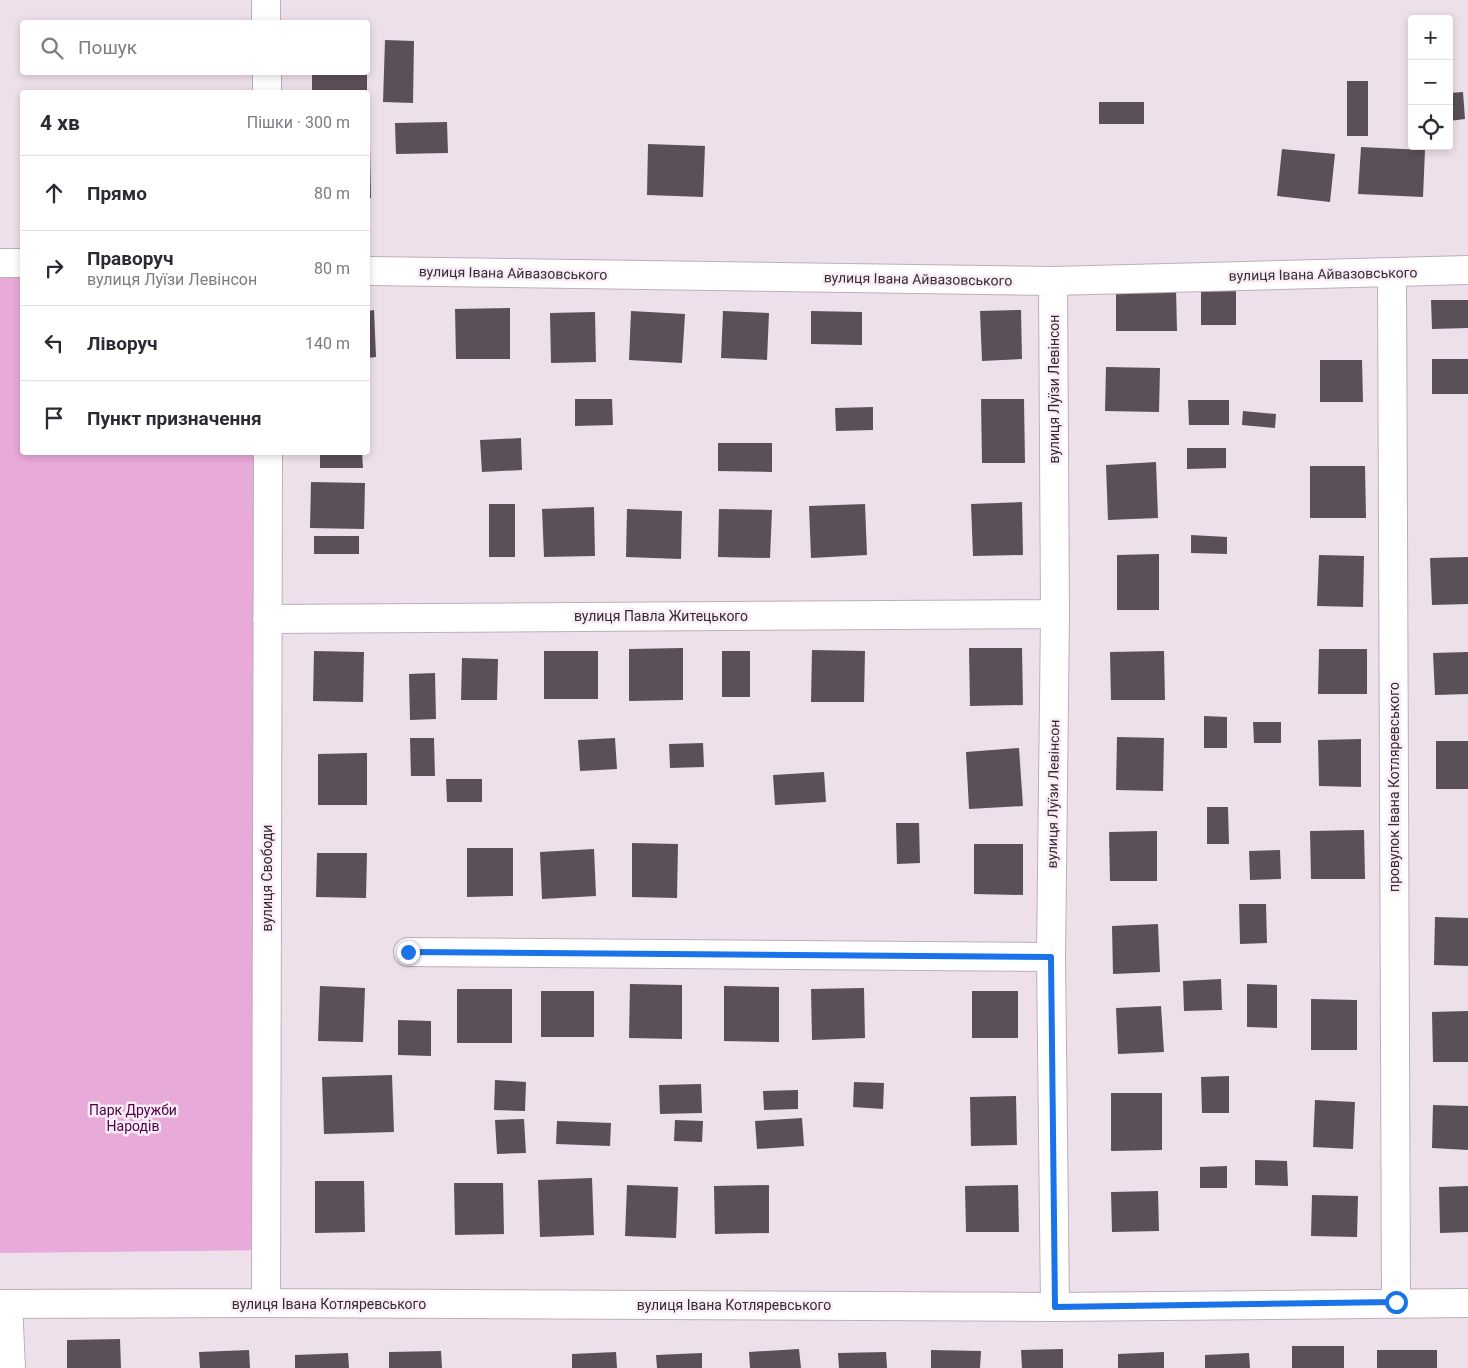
<!DOCTYPE html>
<html lang="uk">
<meta charset="utf-8">
<style>
body{margin:0;font-family:Roboto,sans-serif;background:#f2f2f3;color:#2b2b33}
.controls{position:absolute;right:15px;top:15px;display:grid;overflow:hidden;border-radius:5px;box-shadow:0 2px 8px #0003}
.controls button{width:45px;height:45px;display:grid;place-items:center;padding:0;border:0;border-bottom:1px solid #e1e1e2;background:#fff;color:#2b2b33;font:25px sans-serif}
.stop{position:absolute;width:15px;height:15px;margin:-11px;border:4px solid #1a73e8;border-radius:50%;background:#fff}
.stop.end{background:#1a73e8;border-color:#fff;box-shadow:0 1px 5px #0008}
.list{margin:0;padding:0;list-style:none}
h2{display:flex;justify-content:space-between;align-items:center;height:65px;margin:0;padding:0 20px;font-size:21px}
h2 small{font-size:16px;font-weight:400;color:#7c7c81}
.list li{display:grid;grid-template-columns:32px 1fr auto;gap:15px;align-items:center;box-sizing:border-box;height:75px;padding:0 20px;border-top:1px solid #e1e1e2}
.list b{display:block;font-size:19px;white-space:nowrap}
.list p{margin:0;font-size:16px;white-space:nowrap;color:#7c7c81}
.list em{font-size:16px;font-style:normal;color:#7c7c81}
.icon{flex:none;width:28px;height:28px;fill:none;stroke:currentColor;stroke-width:2;stroke-linecap:round;stroke-linejoin:round}
.map{position:relative;flex:none;width:1468px;height:1368px;overflow:hidden}
.search{position:absolute;background:#fff;box-shadow:0 2px 8px #0003;left:20px;top:20px;width:350px;height:55px;display:flex;align-items:center;gap:12px;box-sizing:border-box;padding:0 18px;border-radius:5px;color:#7c7c81;font-size:19px}
.panel{position:absolute;background:#fff;box-shadow:0 2px 8px #0003;left:20px;top:90px;width:350px;height:365px;border-radius:5px}
.map>svg:first-child{display:block}
.green{fill:#e8aad9}
.building{fill:#5b4f58}
.lines{fill:none;stroke-linecap:round;stroke-linejoin:round}
.street-casing{stroke:#bcafb8;stroke-width:30}
.street{stroke:#fff;stroke-width:28}
.route{stroke:#1a73e8;stroke-width:6}
.labels{text-anchor:middle;dominant-baseline:central;stroke-width:5;stroke-linejoin:round;paint-order:stroke}
.street-label{font-size:14px;fill:#322d31;stroke:#fbedf7}
.park-label{font-size:14px;fill:#4f0044;stroke:#fbedf7}
</style>
<div class="map">
<svg width="1468" height="1368" viewBox="0 0 1468 1368">
<rect width="100%" height="100%" fill="#eee0ea"/>
<path class="green" d="M 0,276 L 22,276 L 22,452 L 262,453 L 268,1250 L 0,1253 Z"/>
<path class="building" d="M 385,40 L 414,41 L 413,103 L 383,102 Z
M 312,72 L 367,72 L 367,92 L 312,92 Z
M 1347,81 L 1368,81 L 1368,136 L 1347,136 Z
M 1463,92 L 1465,119 L 1449,121 L 1449,93 Z
M 1099,102 L 1144,102 L 1144,124 L 1099,124 Z
M 447,122 L 448,153 L 396,154 L 395,123 Z
M 648,144 L 705,146 L 703,197 L 647,195 Z
M 368,145 L 370,145 L 371,198 L 368,198 Z
M 1361,147 L 1425,150 L 1423,197 L 1358,194 Z
M 1282,149 L 1335,154 L 1330,202 L 1277,196 Z
M 1236,281 L 1236,325 L 1201,325 L 1201,282 Z
M 1116,288 L 1176,288 L 1177,331 L 1116,331 Z
M 1431,300 L 1468,300 L 1468,328 L 1432,329 Z
M 510,308 L 510,359 L 456,359 L 455,309 Z
M 374,310 L 376,357 L 368,358 L 368,311 Z
M 1021,310 L 1022,359 L 982,361 L 980,311 Z
M 631,311 L 685,314 L 682,363 L 629,360 Z
M 723,311 L 769,313 L 767,360 L 721,358 Z
M 811,311 L 862,312 L 862,345 L 811,344 Z
M 595,312 L 596,362 L 551,363 L 550,313 Z
M 1432,359 L 1468,359 L 1468,394 L 1432,394 Z
M 1320,360 L 1362,360 L 1363,402 L 1320,402 Z
M 1106,367 L 1160,368 L 1159,412 L 1105,411 Z
M 575,399 L 612,399 L 613,425 L 575,426 Z
M 981,399 L 1024,399 L 1025,463 L 982,463 Z
M 1188,400 L 1229,400 L 1229,425 L 1189,425 Z
M 873,407 L 873,430 L 836,431 L 835,408 Z
M 1243,411 L 1276,414 L 1275,428 L 1242,425 Z
M 521,438 L 522,470 L 482,472 L 480,440 Z
M 718,443 L 772,443 L 772,472 L 718,471 Z
M 1187,448 L 1226,448 L 1226,468 L 1187,469 Z
M 320,452 L 362,452 L 363,468 L 320,468 Z
M 1156,462 L 1158,518 L 1108,520 L 1106,465 Z
M 1310,466 L 1365,466 L 1366,518 L 1310,518 Z
M 311,482 L 365,483 L 364,529 L 310,528 Z
M 1022,502 L 1023,555 L 973,556 L 971,504 Z
M 489,504 L 515,504 L 515,557 L 489,557 Z
M 865,504 L 867,555 L 811,558 L 809,506 Z
M 594,507 L 595,556 L 544,557 L 542,509 Z
M 627,509 L 682,511 L 681,559 L 626,557 Z
M 719,509 L 772,510 L 770,558 L 718,557 Z
M 1191,535 L 1227,537 L 1227,554 L 1191,553 Z
M 314,536 L 359,536 L 359,554 L 314,554 Z
M 1159,554 L 1159,610 L 1117,610 L 1117,555 Z
M 1319,555 L 1364,556 L 1363,607 L 1317,606 Z
M 1468,557 L 1468,604 L 1432,605 L 1430,558 Z
M 683,648 L 683,700 L 629,701 L 629,649 Z
M 969,648 L 1022,648 L 1023,705 L 970,706 Z
M 1319,649 L 1367,649 L 1367,694 L 1318,694 Z
M 812,650 L 865,651 L 864,702 L 811,702 Z
M 314,651 L 364,652 L 363,702 L 313,701 Z
M 544,651 L 598,651 L 598,699 L 544,699 Z
M 722,651 L 750,651 L 750,697 L 722,697 Z
M 1164,651 L 1165,700 L 1111,700 L 1110,652 Z
M 1468,652 L 1468,694 L 1435,695 L 1433,653 Z
M 462,658 L 498,659 L 497,700 L 461,700 Z
M 435,673 L 436,719 L 410,720 L 409,674 Z
M 1204,716 L 1227,717 L 1227,748 L 1204,748 Z
M 1253,722 L 1281,722 L 1281,743 L 1254,743 Z
M 1117,737 L 1164,738 L 1163,791 L 1116,790 Z
M 410,738 L 434,738 L 435,776 L 411,776 Z
M 615,738 L 617,769 L 580,771 L 578,740 Z
M 1361,739 L 1361,787 L 1319,786 L 1318,740 Z
M 1436,741 L 1468,741 L 1468,789 L 1436,789 Z
M 703,743 L 704,767 L 670,768 L 669,744 Z
M 1019,748 L 1023,806 L 969,809 L 966,752 Z
M 367,753 L 367,805 L 318,805 L 318,754 Z
M 824,772 L 826,802 L 775,805 L 773,775 Z
M 446,779 L 482,779 L 482,802 L 447,802 Z
M 1207,807 L 1228,807 L 1229,844 L 1207,844 Z
M 896,823 L 919,823 L 920,863 L 897,864 Z
M 1364,830 L 1365,879 L 1311,879 L 1310,831 Z
M 1157,831 L 1157,881 L 1110,881 L 1109,832 Z
M 632,843 L 678,844 L 677,898 L 632,897 Z
M 974,844 L 1023,844 L 1023,895 L 974,894 Z
M 467,848 L 513,848 L 513,896 L 467,897 Z
M 594,849 L 596,896 L 542,899 L 540,852 Z
M 1280,850 L 1281,879 L 1250,880 L 1249,851 Z
M 317,853 L 367,853 L 366,898 L 316,897 Z
M 1239,904 L 1266,904 L 1267,943 L 1240,944 Z
M 1435,917 L 1468,918 L 1468,966 L 1434,965 Z
M 1158,924 L 1160,972 L 1113,974 L 1112,926 Z
M 1221,979 L 1222,1010 L 1184,1011 L 1183,981 Z
M 630,984 L 682,985 L 682,1039 L 629,1038 Z
M 1247,984 L 1277,985 L 1277,1028 L 1247,1027 Z
M 320,986 L 365,988 L 363,1042 L 318,1041 Z
M 724,986 L 779,987 L 779,1042 L 724,1041 Z
M 864,988 L 865,1038 L 812,1040 L 811,989 Z
M 457,989 L 512,989 L 512,1043 L 457,1043 Z
M 541,991 L 594,991 L 594,1037 L 541,1037 Z
M 972,991 L 1018,991 L 1018,1038 L 972,1038 Z
M 1311,999 L 1357,1000 L 1357,1050 L 1311,1050 Z
M 1161,1006 L 1164,1052 L 1118,1054 L 1116,1008 Z
M 1468,1011 L 1468,1062 L 1433,1062 L 1432,1012 Z
M 398,1020 L 431,1021 L 431,1056 L 398,1055 Z
M 392,1075 L 394,1132 L 324,1134 L 322,1077 Z
M 1229,1076 L 1229,1113 L 1202,1113 L 1201,1077 Z
M 495,1080 L 526,1082 L 525,1111 L 494,1110 Z
M 854,1082 L 884,1083 L 883,1109 L 853,1107 Z
M 701,1084 L 702,1113 L 660,1114 L 659,1085 Z
M 798,1090 L 798,1109 L 764,1110 L 763,1091 Z
M 1111,1093 L 1162,1093 L 1162,1150 L 1111,1151 Z
M 1016,1096 L 1017,1145 L 971,1146 L 970,1097 Z
M 1315,1100 L 1355,1102 L 1353,1149 L 1313,1147 Z
M 1433,1105 L 1468,1106 L 1468,1150 L 1432,1148 Z
M 802,1118 L 804,1146 L 757,1149 L 755,1121 Z
M 524,1119 L 526,1153 L 497,1154 L 495,1120 Z
M 675,1120 L 703,1121 L 702,1142 L 674,1141 Z
M 557,1121 L 611,1123 L 610,1146 L 556,1144 Z
M 1255,1160 L 1287,1161 L 1288,1186 L 1255,1185 Z
M 1227,1166 L 1227,1188 L 1200,1188 L 1200,1167 Z
M 592,1178 L 594,1235 L 540,1237 L 538,1180 Z
M 315,1181 L 364,1181 L 365,1232 L 315,1233 Z
M 454,1183 L 503,1183 L 504,1234 L 455,1235 Z
M 627,1185 L 678,1187 L 676,1238 L 625,1236 Z
M 769,1185 L 769,1233 L 715,1234 L 714,1186 Z
M 1018,1185 L 1019,1232 L 966,1232 L 965,1186 Z
M 1468,1186 L 1468,1232 L 1440,1233 L 1439,1187 Z
M 1158,1191 L 1159,1231 L 1112,1232 L 1111,1192 Z
M 1312,1195 L 1358,1196 L 1357,1237 L 1311,1236 Z
M 120,1339 L 121,1368 L 67,1368 L 67,1340 Z
M 1292,1346 L 1344,1346 L 1344,1368 L 1292,1368 Z
M 799,1349 L 801,1368 L 750,1368 L 749,1352 Z
M 1063,1349 L 1063,1368 L 1022,1368 L 1021,1350 Z
M 249,1350 L 250,1368 L 200,1368 L 199,1352 Z
M 931,1350 L 981,1351 L 980,1368 L 931,1368 Z
M 1377,1350 L 1437,1350 L 1437,1368 L 1377,1368 Z
M 441,1351 L 442,1368 L 389,1368 L 389,1352 Z
M 616,1352 L 617,1368 L 572,1368 L 572,1354 Z
M 886,1352 L 887,1368 L 839,1368 L 838,1353 Z
M 1164,1352 L 1164,1368 L 1118,1368 L 1118,1354 Z
M 348,1353 L 349,1368 L 295,1368 L 295,1355 Z
M 702,1353 L 702,1368 L 657,1368 L 656,1355 Z
M 1249,1353 L 1250,1368 L 1205,1368 L 1205,1355 Z"/>
<g class="lines">
<g class="street-casing">
<path id="street" d="M 266,0 L 266,22
M 267,72 L 267,92
M 0,263 L 22,263
M 368,271 L 1053,281 L 1468,270
M 1392,272 L 1396,1302
M 1053,281 L 1055,614 L 1051,957 L 1055,1307
M 267,619 L 1055,614
M 408,952 L 1051,957
M 266,1303 L 268,452
M 0,1304 L 266,1303 L 1055,1307 L 1468,1303
M 8,1304 L 11,1368"/>
</g>
<use href="#street" class="street"/>
</g>
<g class="lines">
<path class="route" d="M 408,952 L 1051,957 L 1055,1307 L 1396,1302"/>
</g>
<g class="labels">
<g class="street-label">
<text transform="translate(513 273) rotate(1)">вулиця Івана Айвазовського</text>
<text transform="translate(1323 274) rotate(-1)">вулиця Івана Айвазовського</text>
<text transform="translate(918 279) rotate(1)">вулиця Івана Айвазовського</text>
<text transform="translate(1054 389) rotate(-90)">вулиця Луїзи Левінсон</text>
<text x="661" y="616">вулиця Павла Житецького</text>
<text transform="translate(1394 787) rotate(-90)">провулок Івана Котляревського</text>
<text transform="translate(1053 794) rotate(-89)">вулиця Луїзи Левінсон</text>
<text transform="translate(267 878) rotate(-90)">вулиця Свободи</text>
<text x="329" y="1304">вулиця Івана Котляревського</text>
<text x="734" y="1305">вулиця Івана Котляревського</text>
</g>
<g class="park-label">
<text x="133" y="1110">Парк Дружби<tspan x="133" dy="16">Народів</tspan></text>
</g>
</g>
</svg>
<div class="controls">
<button>+</button>
<button>−</button>
<button><svg class="icon" aria-label="locate" viewBox="0 0 24 24"><circle cx="12" cy="12" r="6"/><path d="M12 2v4M12 18v4M2 12h4M18 12h4"/></svg></button>
</div>
<div class="stop" style="left:1396px;top:1302px"></div>
<div class="stop end" style="left:408px;top:952px"></div>
<div class="search"><svg class="icon" aria-label="search" viewBox="0 0 24 24"><circle cx="10" cy="10" r="6"/><path d="M15 15l6 6"/></svg>Пошук</div>
<section class="panel">
<h2>4 хв<small>Пішки · 300 m</small></h2>
<ul class="list">
<li><svg class="icon" aria-label="ahead" viewBox="0 0 24 24"><path d="M12 20V5M6 11l6-6 6 6"/></svg><div><b>Прямо</b></div><em>80 m</em></li>
<li><svg class="icon" aria-label="right" viewBox="0 0 24 24"><path d="M7 20v-9h11M14 6l5 5-5 5"/></svg><div><b>Праворуч</b><p>вулиця Луїзи Левінсон</p></div><em>80 m</em></li>
<li><svg class="icon" aria-label="left" viewBox="0 0 24 24"><path d="M17 20v-9H6M10 6l-5 5 5 5"/></svg><div><b>Ліворуч</b></div><em>140 m</em></li>
<li><svg class="icon" aria-label="arrive" viewBox="0 0 24 24"><path d="M6 21V4h12l-3 4 3 4H6"/></svg><div><b>Пункт призначення</b></div></li>
</ul>
</section>
</div>
